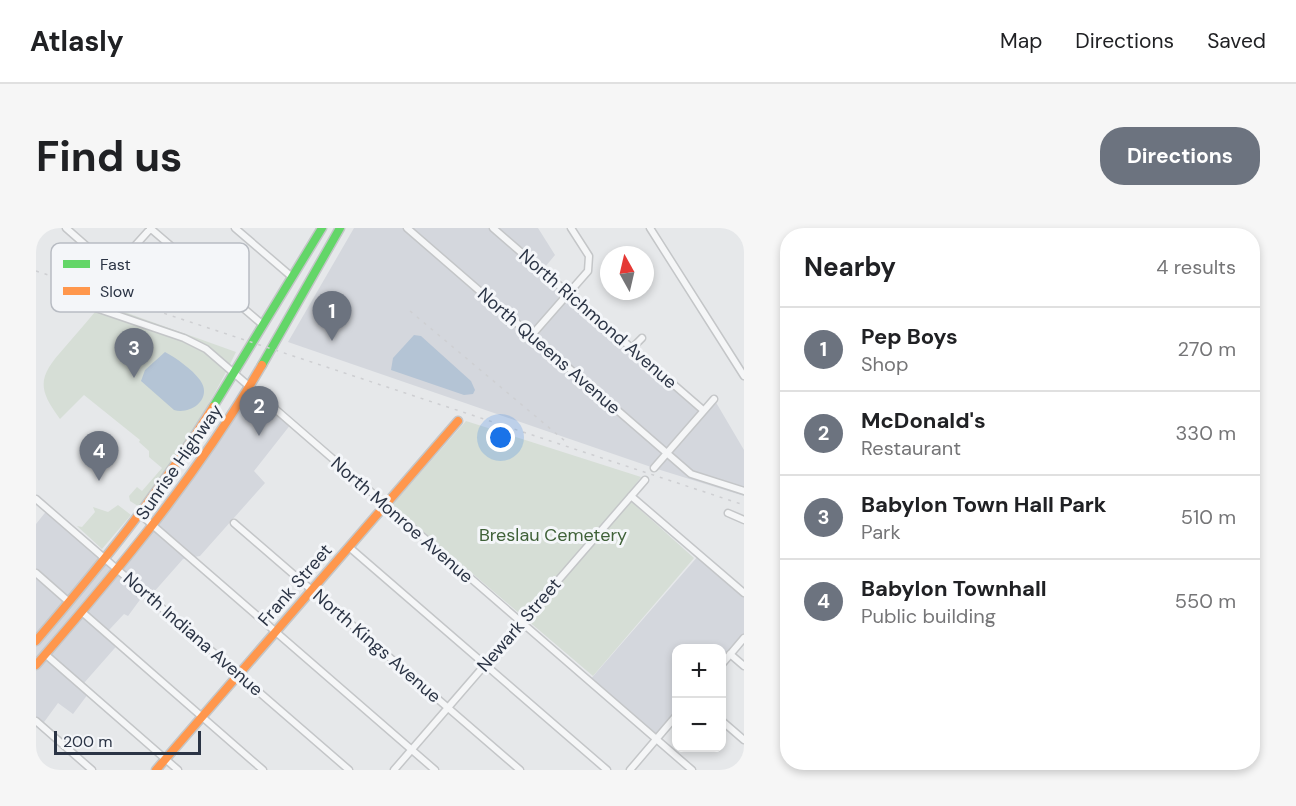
<!DOCTYPE html>
<meta charset="utf-8">
<style>
body{margin:0;font-family:"DM Sans",sans-serif;background:#f6f6f6;color:#202124}
.controls{position:absolute;right:18px;bottom:18px;display:grid;overflow:hidden;border-radius:12px;box-shadow:0 3px 9px #0003}
.controls button{width:54px;height:54px;display:grid;place-items:center;padding:0;border:0;border-bottom:2px solid #e0e0e0;background:#fff;color:#202124;font:30px sans-serif}
.compass{position:absolute;left:564px;top:18px;width:54px;height:54px;border-radius:50%;background:#fff;box-shadow:0 3px 9px #0003;rotate:352deg}
.scale{position:absolute;left:18px;bottom:15px;width:147px;box-sizing:border-box;padding-left:6px;border:3px solid #2b3445;border-top:0;font-size:16px;line-height:21px;white-space:nowrap;color:#2b3445;-webkit-text-stroke:4px #f4f6f9;paint-order:stroke}
.you{position:absolute;left:465px;top:210px;width:21px;height:21px;margin:-15px;border:4px solid #fff;border-radius:50%;background:#1a73e8;box-shadow:0 0 0 9px #1a73e833}
.badge{display:grid;place-items:center;width:39px;height:39px;border-radius:50%;background:#6c737f;color:#fff;font-size:20px;font-weight:700}
.pin{position:absolute;translate:-50% -50px;filter:drop-shadow(0 2px 3px #0008)}
.pin::after{content:'';position:absolute;top:32px;width:21px;height:18px;background:inherit;clip-path:polygon(0 0,100% 0,50% 100%)}
.list{margin:0;padding:0;list-style:none}
h2{display:flex;justify-content:space-between;align-items:center;height:78px;margin:0;padding:0 24px;font-size:26px}
h2 small{font-size:20px;font-weight:400;color:#757577}
.list li{display:grid;grid-template-columns:39px 1fr auto;gap:18px;align-items:center;box-sizing:border-box;height:84px;padding:0 24px;border-top:2px solid #e0e0e0}
.list b{display:block;font-size:22px;white-space:nowrap}
.list p{margin:0;font-size:20px;white-space:nowrap;color:#757577}
.list em{font-size:20px;font-style:normal;color:#757577}
.map{position:relative;flex:none;width:708px;height:542px;overflow:hidden;border-radius:24px}
header{display:flex;align-items:center;gap:36px;box-sizing:border-box;height:84px;padding:0 30px;background:#fff;border-bottom:2px solid #e0e0e0}
header strong{font-size:28px}
nav{display:flex;gap:33px;margin-inline-start:auto;font-size:21px}
.intro{display:flex;align-items:center;justify-content:space-between;box-sizing:border-box;height:144px;padding:0 36px}
h1{margin:0;font-size:42px}
.button{padding:15px 27px;border-radius:24px;background:#6c737f;color:#fff;font-size:21px;font-weight:700}
main{display:flex;gap:36px;padding:0 36px}
aside{flex:1;background:#fff;border-radius:24px;box-shadow:0 3px 9px #0003}
.map>svg:first-child{display:block}
.built{fill:#d4d7dd}
.green{fill:#d6ded6}
.water{fill:#b4c4d5}
.lines{fill:none;stroke-linecap:round;stroke-linejoin:round}
.street-casing{stroke:#c4c6c8;stroke-width:9}
.fast-casing{stroke:#c4c6c8;stroke-width:11}
.slow-casing{stroke:#c4c6c8;stroke-width:11}
.street{stroke:#f5f6f7;stroke-width:6}
.fast{stroke:#63d668;stroke-width:8}
.slow{stroke:#ff974d;stroke-width:8}
.rail{stroke:#cecfd2;stroke-width:1.5;stroke-dasharray:3 6;stroke-linecap:butt}
.labels{text-anchor:middle;dominant-baseline:central;stroke-width:6;stroke-linejoin:round;paint-order:stroke}
.street-label{font-size:18px;fill:#2b3445;stroke:#f4f6f9}
.park-label{font-size:18px;fill:#3f6138;stroke:#f4f6f9}
.key{fill:#f4f6f9;stroke:#b8bcc3;stroke-width:1.5}
.key-label{font-size:16px;fill:#2b3445}
</style>
<header>
<strong>Atlasly</strong>
<nav><a>Map</a><a>Directions</a><a>Saved</a></nav>
</header>
<div class="intro"><h1>Find us</h1><a class="button">Directions</a></div>
<main>
<div class="map">
<svg width="708" height="542" viewBox="0 0 708 542">
<rect width="100%" height="100%" fill="#e6e8ea"/>
<path class="built" d="M 318,0 L 502,0 L 519,27 L 504,45 L 667,186 L 678,171 L 708,222 L 708,268 L 618,240 L 252,114 Z
M 213,160 L 255,196 L 218,243 L 229,255 L 164,328 L 147,331 L 117,365 L 106,369 L 92,388 L 88,386 L 73,402 L 85,413 L 48,455 L 55,462 L 37,486 L 22,475 L 3,501 L 0,498 L 0,296 L 12,281 L 82,341 Z
M 663,327 L 708,365 L 708,409 L 686,435 L 686,421 L 640,421 L 640,487 L 620,511 L 553,453 Z"/>
<path class="green" d="M 66,76 L 200,124 C 174,179 141,227 106,277 L 102,278 L 94,273 L 93,268 L 101,259 L 106,263 L 126,240 L 113,229 L 113,223 L 103,214 L 104,212 L 48,167 L 24,191 C 0,159 3,148 29,119 C 41,105 53,91 66,76 Z
M 430,193 L 605,249 L 590,269 L 658,330 L 557,448 L 356,277 Z
M 82,277 L 95,287 L 66,321 L 41,298 L 46,299 L 59,284 L 57,279 L 72,284 Z"/>
<path class="water" d="M 378,107 L 385,108 L 435,153 L 439,162 L 437,166 L 428,167 L 355,142 L 357,130 Z
M 129,124 C 140,130 156,141 164,152 C 177,170 156,187 138,182 L 105,153 L 109,142 Z"/>
<g class="lines">
<g class="street-casing">
<path id="street" d="M 30,0 L 113,73
M 114,0 L 227,97
M 199,0 L 256,49
M 371,0 L 655,246 L 708,263
M 457,0 L 667,182
M 614,0 L 708,148
M 707,0 L 708,1
M 78,41 L 115,0
M 54,78 L 148,110 L 170,121 L 656,542
M 495,108 L 552,43 L 553,28 L 535,0
M 596,120 L 606,110
M 618,240 L 678,171
M 595,268 L 708,365
M 0,271 L 313,542
M 692,285 L 708,292
M 105,287 L 399,542
M 198,295 L 484,542
M 313,319 L 571,542
M 0,345 L 33,374
M 46,384 L 227,542
M 9,426 L 142,542
M 694,426 L 708,438
M 686,436 L 708,410
M 0,493 L 56,542
M 686,493 L 708,512
M 358,542 L 609,252
M 594,542 L 640,488"/>
</g>
<g class="fast-casing">
<path id="fast" d="M 226,137 L 304,0
M 177,179 L 286,0"/>
</g>
<g class="slow-casing">
<path id="slow" d="M 0,413 C 64,338 125,263 177,179
M 0,437 C 83,341 162,247 226,137
M 120,542 L 422,193"/>
</g>
<use href="#street" class="street"/>
<use href="#fast" class="fast"/>
<use href="#slow" class="slow"/>
<path class="rail" d="M 0,43 L 708,277
M 374,83 L 529,213"/>
</g>
<g class="labels">
<g class="street-label">
<text transform="translate(562 91) rotate(41)">North Richmond Avenue</text>
<text transform="translate(513 123) rotate(41)">North Queens Avenue</text>
<text transform="translate(143 234) rotate(-55)">Sunrise Highway</text>
<text transform="translate(366 292) rotate(41)">North Monroe Avenue</text>
<text transform="translate(259 357) rotate(-49)">Frank Street</text>
<text transform="translate(483 397) rotate(-49)">Newark Street</text>
<text transform="translate(157 406) rotate(41)">North Indiana Avenue</text>
<text transform="translate(341 418) rotate(41)">North Kings Avenue</text>
</g>
<g class="park-label">
<text x="517" y="307">Breslau Cemetery</text>
</g>
</g>
<rect x="15" y="15" width="198" height="69" rx="9" class="key"/>
<rect x="27" y="32" width="27" height="8" fill="#63d668"/>
<rect x="27" y="59" width="27" height="8" fill="#ff974d"/>
<g class="key-label">
<text x="64" y="42">Fast</text>
<text x="64" y="69">Slow</text>
</g>
</svg>
<div class="controls">
<button>+</button>
<button>−</button>
</div>
<svg class="compass" viewBox="-18 -18 36 36"><path d="M0-13l5 13h-10z" fill="#e53935"/><path d="M0 13l5-13h-10z" fill="#757577"/></svg>
<div class="scale">200 m</div>
<div class="you"></div>
<div class="pin badge" style="left:296px;top:113px">1</div>
<div class="pin badge" style="left:223px;top:208px">2</div>
<div class="pin badge" style="left:98px;top:150px">3</div>
<div class="pin badge" style="left:63px;top:253px">4</div>
</div>
<aside>
<h2>Nearby<small>4 results</small></h2>
<ul class="list">
<li><span class="badge">1</span><div><b>Pep Boys</b><p>Shop</p></div><em>270 m</em></li>
<li><span class="badge">2</span><div><b>McDonald's</b><p>Restaurant</p></div><em>330 m</em></li>
<li><span class="badge">3</span><div><b>Babylon Town Hall Park</b><p>Park</p></div><em>510 m</em></li>
<li><span class="badge">4</span><div><b>Babylon Townhall</b><p>Public building</p></div><em>550 m</em></li>
</ul>
</aside>
</main>
